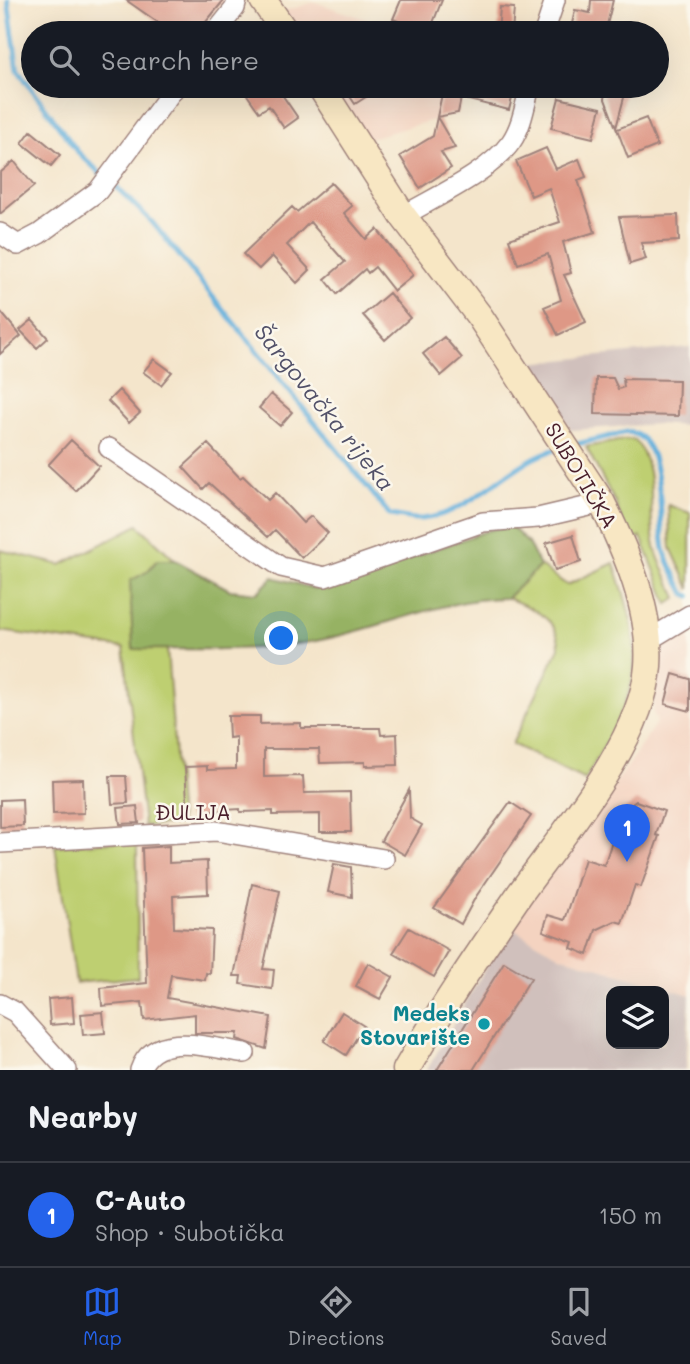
<!DOCTYPE html>
<meta charset="utf-8">
<style>
body{margin:0;font-family:Mali,sans-serif;background:#242831;color:#f1f3f6}
.controls{position:absolute;right:21px;bottom:21px;display:grid;overflow:hidden;border-radius:14px;box-shadow:0 7px 28px #0002}
.controls button{width:63px;height:63px;display:grid;place-items:center;padding:0;border:0;border-bottom:2px solid #363941;background:#171b24;color:#f1f3f6;font:35px sans-serif}
.you{position:absolute;left:282px;top:639px;width:24px;height:24px;margin:-18px;border:5px solid #fff;border-radius:50%;background:#1a73e8;box-shadow:0 0 0 10px #1a73e833}
.badge{display:grid;place-items:center;width:46px;height:46px;border-radius:50%;background:#2563eb;color:#fff;font-size:23px;font-weight:700}
.pin{position:absolute;translate:-50% -58px;filter:drop-shadow(0 2px 4px #0008)}
.pin::after{content:'';position:absolute;top:37px;width:24px;height:21px;background:inherit;clip-path:polygon(0 0,100% 0,50% 100%)}
.list{margin:0;padding:0;list-style:none}
h2{display:flex;justify-content:space-between;align-items:center;height:91px;margin:0;padding:0 28px;font-size:30px}
h2 small{font-size:23px;font-weight:400;color:#9ea1a6}
.list li{display:grid;grid-template-columns:46px 1fr auto;gap:21px;align-items:center;box-sizing:border-box;height:105px;padding:0 28px;border-top:2px solid #363941}
.list b{display:block;font-size:26px;white-space:nowrap}
.list p{margin:0;font-size:23px;white-space:nowrap;color:#9ea1a6}
.list em{font-size:23px;font-style:normal;color:#9ea1a6}
.icon{flex:none;width:38px;height:38px;fill:none;stroke:currentColor;stroke-width:2;stroke-linecap:round;stroke-linejoin:round}
.map{position:relative;flex:none;width:690px;height:1070px;overflow:hidden}
.search{position:absolute;background:#171b24;box-shadow:0 7px 28px #0002;left:21px;right:21px;top:21px;height:77px;display:flex;align-items:center;gap:18px;box-sizing:border-box;padding:0 24px;border-radius:38px;color:#9ea1a6;font-size:26px}
.sheet{height:196px;background:#171b24}
nav{display:flex;justify-content:space-around;align-items:center;box-sizing:border-box;height:98px;border-top:2px solid #363941;background:#171b24;font-size:19px;color:#9ea1a6}
nav a{display:grid;justify-items:center;gap:4px}
nav .on{color:#2563eb}
.map>svg:first-child{display:block}
.built{fill:#f4d3c0}
.industrial{fill:#d0c0bc;fill-rule:evenodd}
.green{fill:#becf71;stroke:#84774e;stroke-width:2}
.forest{fill:#96b263;stroke:#706847;stroke-width:2}
.lines{fill:none;stroke-linecap:round;stroke-linejoin:round}
.stream{stroke:#62afdb;stroke-width:5}
.building{fill:#de9886}
.street-casing{stroke:#9f827b;stroke-width:22}
.secondary-casing{stroke:#9f827b;stroke-width:29}
.street{stroke:#fff;stroke-width:19}
.secondary{stroke:#f8e7c3;stroke-width:26}
.culture-dot{fill:#0f9aa8;stroke:#fbf7ec;stroke-width:2.5}
.labels{text-anchor:middle;dominant-baseline:central;stroke-width:5;stroke-linejoin:round;paint-order:stroke}
.street-label{font-size:21px;fill:#4a1f2b;stroke:#fbf7ec}
.culture-label{font-size:21px;font-weight:bold;fill:#0d838f;stroke:#fbf7ec;text-anchor:end}
.water-label{font-size:23px;font-style:italic;fill:#525169;stroke:#fbf7ec}
</style>
<div class="map">
<svg width="690" height="1070" viewBox="0 0 690 1070">
<rect width="100%" height="100%" fill="#fbf7ec"/>
<filter id="ink" filterUnits="userSpaceOnUse"><feTurbulence type="fractalNoise" baseFrequency=".0143" numOctaves="2"/><feDisplacementMap in="SourceGraphic" scale="14" xChannelSelector="R" yChannelSelector="G"/><feConvolveMatrix kernelMatrix="1 2 1 2 8 2 1 2 1" color-interpolation-filters="sRGB"/></filter>
<filter id="wash" filterUnits="userSpaceOnUse"><feTurbulence type="fractalNoise" baseFrequency=".00686" numOctaves="4" result="noise"/><feDisplacementMap in="SourceGraphic" scale="28" xChannelSelector="R" yChannelSelector="G"/><feGaussianBlur stdDeviation="1.57" result="paint"/><feColorMatrix in="noise" values="0 0 0 0 0 0 0 0 0 0 0 0 0 0 0 0 0 1.4 0 .05"/><feComposite in="paint" operator="in"/></filter>
<g filter="url(#wash)">
<rect width="100%" height="100%" fill="#f4e5cb"/>
<path class="built" d="M 315,2 L 406,33 L 295,33 L 281,12 Z
M 328,86 L 464,86 L 458,113 L 363,140 Z
M 690,621 L 690,995 L 560,956 L 509,927 L 628,766 L 657,721 L 653,713 L 657,643 Z"/>
<path class="industrial" d="M 690,347 L 690,426 L 657,424 L 571,430 L 530,363 Z
M 509,927 L 560,956 L 690,995 L 686,1070 L 427,1070 ZM 611,991 L 664,991 L 664,1044 L 611,1044 Z"/>
<path class="green" d="M 629,439 L 635,440 C 660,472 646,510 655,547 C 659,564 670,581 677,598 L 668,604 L 641,537 L 629,541 L 615,502 L 586,447 Z
M 668,505 L 690,513 L 690,589 L 671,548 Z
M 138,525 L 175,560 L 157,560 L 148,571 L 133,649 L 167,649 L 180,824 L 144,826 L 124,648 L 0,631 L 0,550 L 61,565 Z
M 614,563 C 650,668 638,687 585,780 L 512,744 L 559,648 C 560,619 531,607 507,598 L 540,566 L 567,585 Z
M 137,840 L 138,977 L 76,983 L 55,846 Z"/>
<path class="forest" d="M 511,526 L 528,543 L 540,566 L 507,598 C 441,598 376,631 310,642 C 251,652 192,649 133,649 L 130,581 L 148,571 L 157,560 L 175,560 L 230,590 L 257,593 L 273,577 L 315,589 L 332,586 L 489,530 Z"/>
<g class="lines">
<path class="stream" d="M 8,0 L 18,70 L 77,151 L 103,176
M 111,182 L 152,222 L 390,515 C 400,516 412,520 422,519 C 474,513 508,462 557,449
M 573,445 L 627,432 C 667,434 658,522 664,549 C 668,564 678,580 685,594 L 690,596"/>
</g>
<g id="blocks">
<path class="building" d="M 126,0 L 224,0 L 197,33 L 173,33 Z
M 401,0 L 442,0 L 429,33 L 393,19 Z
M 591,0 L 613,0 L 605,33 L 570,33 L 575,10 L 590,13 Z
M 500,7 L 514,8 L 512,33 L 498,33 Z
M 241,86 L 299,86 L 283,96 L 298,118 L 284,128 L 269,106 L 259,112 Z
M 343,86 L 383,86 L 355,104 Z
M 434,86 L 515,86 L 509,110 L 461,98 L 458,113 L 437,117 L 442,94 L 433,91 Z
M 600,86 L 627,86 L 616,128 Z
M 559,98 L 601,108 L 593,138 L 551,128 Z
M 437,117 L 455,148 L 441,152 L 451,168 L 420,188 L 400,156 L 433,136 Z
M 646,118 L 657,146 L 628,158 L 617,129 Z
M 31,131 L 60,155 L 51,166 L 22,143 Z
M 546,148 L 556,169 L 579,159 L 586,177 L 578,180 L 595,232 L 563,242 L 571,273 L 564,275 L 586,322 L 558,335 L 544,307 L 561,300 L 548,254 L 518,264 L 509,239 L 560,222 L 549,188 L 531,196 L 516,161 Z
M 14,161 L 34,186 L 0,214 L 0,173 Z
M 331,183 L 352,206 L 344,213 L 366,239 L 377,229 L 413,275 L 394,291 L 375,267 L 368,273 L 365,269 L 337,294 L 325,279 L 345,262 L 310,222 L 287,245 L 310,270 L 297,283 L 272,256 L 259,269 L 243,254 L 292,207 L 297,212 Z
M 678,215 L 679,241 L 641,243 L 646,259 L 630,264 L 619,217 Z
M 389,293 L 410,318 L 385,340 L 363,315 Z
M 0,311 L 21,336 L 0,354 Z
M 32,320 L 48,338 L 37,348 L 20,330 Z
M 444,337 L 462,358 L 441,376 L 423,354 Z
M 154,359 L 172,372 L 161,385 L 143,372 Z
M 596,378 L 613,378 L 618,389 L 624,387 L 623,379 L 679,380 L 678,416 L 595,414 Z
M 119,390 L 140,413 L 129,423 L 108,401 Z
M 271,394 L 292,412 L 280,426 L 259,408 Z
M 71,440 L 99,466 L 76,491 L 48,465 Z
M 208,444 L 240,478 L 243,476 L 268,500 L 275,493 L 303,523 L 311,516 L 328,533 L 302,558 L 275,530 L 268,537 L 209,483 L 203,489 L 183,467 Z
M 573,535 L 581,562 L 555,570 L 546,543 Z
M 673,674 L 690,679 L 690,711 L 665,704 Z
M 228,716 L 260,716 L 260,724 L 301,723 L 301,728 L 380,728 L 381,735 L 397,734 L 398,765 L 365,766 L 365,762 L 320,763 L 319,749 L 264,749 L 264,777 L 303,776 L 304,793 L 350,792 L 351,832 L 320,832 L 320,814 L 273,815 L 273,811 L 240,812 L 240,809 L 210,811 L 210,816 L 188,817 L 185,767 L 207,766 L 207,770 L 236,769 L 236,737 L 229,738 Z
M 110,776 L 126,776 L 128,803 L 112,804 Z
M 83,779 L 84,813 L 53,814 L 52,780 Z
M 409,790 L 410,818 L 422,825 L 405,855 L 381,841 Z
M 22,799 L 23,826 L 0,827 L 0,800 Z
M 636,801 L 664,811 L 656,835 L 659,836 L 641,887 L 635,885 L 622,923 L 615,921 L 596,930 L 588,955 L 571,948 L 573,942 L 543,931 L 548,915 L 565,920 L 585,859 L 604,865 L 622,812 Z
M 510,802 L 531,816 L 475,898 L 461,924 L 434,908 Z
M 137,806 L 139,823 L 120,824 L 118,808 Z
M 169,846 L 169,863 L 207,861 L 208,894 L 173,896 L 174,928 L 212,930 L 210,974 L 206,973 L 205,980 L 171,975 L 167,998 L 271,1017 L 266,1049 L 237,1039 L 238,1033 L 195,1033 L 195,1014 L 144,1020 L 142,1002 L 102,1006 L 101,988 L 147,983 L 142,848 Z
M 334,864 L 351,867 L 352,897 L 328,892 Z
M 252,884 L 280,891 L 263,969 L 274,970 L 272,989 L 240,984 L 241,976 L 234,976 Z
M 409,928 L 449,951 L 434,977 L 393,953 Z
M 504,962 L 531,978 L 473,1070 L 437,1070 Z
M 368,963 L 393,977 L 380,999 L 356,986 Z
M 72,997 L 74,1023 L 50,1025 L 48,999 Z
M 103,1012 L 105,1033 L 83,1035 L 81,1014 Z
M 342,1012 L 364,1026 L 346,1055 L 324,1041 Z"/>
</g>
</g>
<g filter="url(#ink)">
<use href="#blocks" fill-opacity="0" stroke="#9f827b" stroke-width="2"/>
<g class="lines">
<g class="street-casing">
<path id="street" d="M 215,33 L 235,8 L 237,0
M 544,33 L 555,0
M 403,216 C 435,197 489,173 511,142 C 522,126 525,105 530,86
M 0,233 L 18,245 L 39,234 L 98,191 L 176,86
M 109,448 L 281,567 L 325,577 L 483,522 L 538,518 L 602,503
M 647,641 L 690,615
M 0,843 L 216,831 L 384,859
M 0,1004 L 15,1012 L 67,1070
M 140,1070 C 154,1029 212,1048 245,1053"/>
</g>
<g class="secondary-casing">
<path id="secondary" d="M 263,0 L 286,33
M 320,86 L 403,216 L 480,317 L 602,503 C 626,551 652,611 648,666 C 643,740 562,835 519,895 C 480,952 440,1010 406,1070"/>
</g>
<use href="#street" class="street"/>
<use href="#secondary" class="secondary"/>
</g>
</g>
<circle class="culture-dot" cx="484" cy="1024" r="7"/>
<g class="labels">
<g class="street-label">
<text transform="translate(582 475) rotate(59)">SUBOTIČKA</text>
<text x="193" y="811">ĐULIJA</text>
</g>
<g class="culture-label">
<text x="470" y="1012">Medeks<tspan x="470" dy="24">Stovarište</tspan></text>
</g>
<g class="water-label">
<text transform="translate(325 407) rotate(51)">Šargovačka rijeka</text>
</g>
</g>
</svg>
<div class="controls">
<button><svg class="icon" aria-label="layers" viewBox="0 0 24 24"><path d="M12 4l9 5-9 5-9-5zM3 14l9 5 9-5"/></svg></button>
</div>
<div class="you"></div>
<div class="pin badge" style="left:627px;top:862px">1</div>
<div class="search"><svg class="icon" aria-label="search" viewBox="0 0 24 24"><circle cx="10" cy="10" r="6"/><path d="M15 15l6 6"/></svg>Search here</div>
</div>
<section class="sheet">
<h2>Nearby<small></small></h2>
<ul class="list">
<li><span class="badge">1</span><div><b>C-Auto</b><p>Shop · Subotička</p></div><em>150 m</em></li>
</ul>
</section>
<nav>
<a class="on"><svg class="icon" aria-label="map" viewBox="0 0 24 24"><path d="M3 6l6-2 6 2 6-2v14l-6 2-6-2-6 2zM9 4v14M15 6v14"/></svg>Map</a>
<a><svg class="icon" aria-label="directions" viewBox="0 0 24 24"><path d="M12 3l9 9-9 9-9-9zM9 14v-3h6M13 9l2 2-2 2"/></svg>Directions</a>
<a><svg class="icon" aria-label="saved" viewBox="0 0 24 24"><path d="M7 4h10v16l-5-4-5 4z"/></svg>Saved</a>
</nav>
